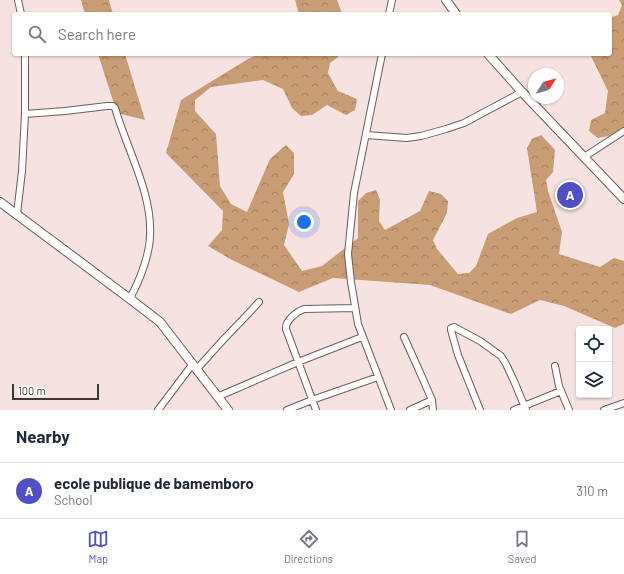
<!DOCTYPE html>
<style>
body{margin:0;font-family:Barlow,sans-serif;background:#f2f2f3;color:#1f2937}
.controls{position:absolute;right:12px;bottom:12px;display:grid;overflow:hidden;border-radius:4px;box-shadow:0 1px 3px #0004}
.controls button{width:36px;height:36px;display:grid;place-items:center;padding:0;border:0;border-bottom:1px solid #e0e1e3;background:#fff;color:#1f2937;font:20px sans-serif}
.compass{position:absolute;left:528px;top:68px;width:36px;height:36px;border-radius:50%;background:#fff;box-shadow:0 1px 3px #0004;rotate:54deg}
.scale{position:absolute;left:12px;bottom:10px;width:87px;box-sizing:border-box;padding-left:4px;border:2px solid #403837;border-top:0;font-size:11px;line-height:14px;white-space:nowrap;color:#403837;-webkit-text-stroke:3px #fff;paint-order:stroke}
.you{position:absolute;left:304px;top:222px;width:14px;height:14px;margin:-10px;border:3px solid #fff;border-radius:50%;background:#1a73e8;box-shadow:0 0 0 6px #1a73e833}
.badge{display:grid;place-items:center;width:26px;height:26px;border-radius:50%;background:#514fc6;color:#fff;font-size:13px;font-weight:700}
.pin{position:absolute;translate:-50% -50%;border:2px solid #fff;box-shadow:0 1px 4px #0006}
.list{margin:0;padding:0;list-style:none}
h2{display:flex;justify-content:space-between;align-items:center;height:52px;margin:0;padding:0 16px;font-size:17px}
h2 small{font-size:13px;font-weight:400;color:#747a83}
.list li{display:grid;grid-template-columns:26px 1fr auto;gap:12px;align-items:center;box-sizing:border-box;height:56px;padding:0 16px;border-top:1px solid #e0e1e3}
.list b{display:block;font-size:15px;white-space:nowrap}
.list p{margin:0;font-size:13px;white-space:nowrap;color:#747a83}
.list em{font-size:13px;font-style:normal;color:#747a83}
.icon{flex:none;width:22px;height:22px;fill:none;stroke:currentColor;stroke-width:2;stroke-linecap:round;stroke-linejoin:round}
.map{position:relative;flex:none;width:624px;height:410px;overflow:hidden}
.search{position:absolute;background:#fff;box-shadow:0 1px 3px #0004;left:12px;right:12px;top:12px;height:44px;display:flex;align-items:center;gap:10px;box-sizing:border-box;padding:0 14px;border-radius:4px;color:#747a83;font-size:15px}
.sheet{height:108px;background:#fff}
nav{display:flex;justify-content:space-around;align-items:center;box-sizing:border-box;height:56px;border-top:1px solid #e0e1e3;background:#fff;font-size:11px;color:#747a83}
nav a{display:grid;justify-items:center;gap:2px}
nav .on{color:#514fc6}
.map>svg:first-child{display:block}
.forest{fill:url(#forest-crowns)}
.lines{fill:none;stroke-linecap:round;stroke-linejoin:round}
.minor-casing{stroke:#6d5d5b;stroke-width:8}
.tertiary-casing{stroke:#6d5d5b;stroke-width:10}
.minor{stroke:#fff;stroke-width:6}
.tertiary{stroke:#fff;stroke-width:8}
</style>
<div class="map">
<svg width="624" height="410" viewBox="0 0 624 410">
<defs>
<pattern id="forest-crowns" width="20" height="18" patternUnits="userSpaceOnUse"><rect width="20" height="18" fill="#c89d73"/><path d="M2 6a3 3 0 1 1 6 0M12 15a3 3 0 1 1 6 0" fill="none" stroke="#a4815f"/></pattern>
</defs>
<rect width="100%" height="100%" fill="#f6e3e1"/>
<path class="forest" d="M 81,0 L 109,0 L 113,14 L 85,14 Z
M 295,0 L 337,0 L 342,14 L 299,14 Z
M 619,0 L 624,0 L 624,133 L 598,138 L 589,131 L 591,120 L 605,113 L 608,91 L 590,54 L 610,54 L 610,18 L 618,15 L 622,5 Z
M 98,54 L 125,54 L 145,120 L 117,113 Z
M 259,54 L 338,54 L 338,57 L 330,63 L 328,73 L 338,91 L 357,99 L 355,110 L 346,115 L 327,105 L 312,115 L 301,116 L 292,108 L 283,89 L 263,80 L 211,87 L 195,100 L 195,111 L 216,134 L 220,186 L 231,204 L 247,212 L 270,159 L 286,145 L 294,153 L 294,174 L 283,192 L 289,224 L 284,245 L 302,271 L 322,266 L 358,238 L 358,201 L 366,193 L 376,190 L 380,200 L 379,221 L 385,230 L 420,211 L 429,191 L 441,194 L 448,201 L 447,213 L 433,240 L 437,249 L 458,274 L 469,273 L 476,266 L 488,234 L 517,218 L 537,212 L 527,148 L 532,139 L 541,135 L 555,150 L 553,172 L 546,180 L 548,191 L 562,232 L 559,254 L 600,267 L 614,258 L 624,261 L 624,324 L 615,328 L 564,306 L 540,300 L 511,314 L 430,285 L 333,278 L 299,292 L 232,260 L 208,246 L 222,230 L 223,211 L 166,153 L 181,100 L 248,59 Z"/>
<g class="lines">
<g class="minor-casing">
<path id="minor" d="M 18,0 L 21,14
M 389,14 L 392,0
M 382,54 L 354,193 L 348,254 L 351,282 L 358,324 L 391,410
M 25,114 L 65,111 L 107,106 L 113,106 L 115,108 C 118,118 121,127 125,137 C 136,167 152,202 150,235 C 150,253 140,280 131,296 L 134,302
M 366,135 L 407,138 L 421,136 L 446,129 L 464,123 L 522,92
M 584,157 L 624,131
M 17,214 L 22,171 L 25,114 L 25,54
M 404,337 L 418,368 L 432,400 L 433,410
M 555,366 L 559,386 L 569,410
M 196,370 L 223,340 L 247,315 L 259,302
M 217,397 L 298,362 L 362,337
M 158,410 L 192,365
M 287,410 L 312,400 L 378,377
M 316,410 L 286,329 C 285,321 296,312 304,309 L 354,308
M 410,410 L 432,400
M 480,410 L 458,355 L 451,330 L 451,328 L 454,327 L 480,341 L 501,356 L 506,364 L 514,381 L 526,410
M 514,410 L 561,391
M 604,410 L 624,403"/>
</g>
<g class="tertiary-casing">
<path id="tertiary" d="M 446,0 L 456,14
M 488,54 L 522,92 L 624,199
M 0,202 L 134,302 L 160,322 L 228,410"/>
</g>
<use href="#minor" class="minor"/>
<use href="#tertiary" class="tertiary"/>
</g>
</svg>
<div class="controls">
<button><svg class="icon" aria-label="locate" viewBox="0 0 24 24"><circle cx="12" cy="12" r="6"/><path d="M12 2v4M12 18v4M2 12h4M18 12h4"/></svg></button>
<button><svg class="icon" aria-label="layers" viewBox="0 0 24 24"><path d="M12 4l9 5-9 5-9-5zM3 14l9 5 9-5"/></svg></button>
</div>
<svg class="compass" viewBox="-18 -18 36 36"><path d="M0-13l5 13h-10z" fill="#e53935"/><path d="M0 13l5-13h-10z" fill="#747a83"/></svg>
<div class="scale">100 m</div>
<div class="you"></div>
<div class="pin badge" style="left:570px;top:195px">A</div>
<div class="search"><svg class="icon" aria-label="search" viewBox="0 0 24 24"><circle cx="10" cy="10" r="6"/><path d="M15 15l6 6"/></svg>Search here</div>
</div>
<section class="sheet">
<h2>Nearby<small></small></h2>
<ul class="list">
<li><span class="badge">A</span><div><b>ecole publique de bamemboro</b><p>School</p></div><em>310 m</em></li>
</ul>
</section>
<nav>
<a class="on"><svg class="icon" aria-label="map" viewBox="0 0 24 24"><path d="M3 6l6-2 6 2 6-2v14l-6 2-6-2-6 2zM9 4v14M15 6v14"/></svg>Map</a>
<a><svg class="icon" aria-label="directions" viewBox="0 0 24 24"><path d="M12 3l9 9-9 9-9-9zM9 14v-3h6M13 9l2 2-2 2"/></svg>Directions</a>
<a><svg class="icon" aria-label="saved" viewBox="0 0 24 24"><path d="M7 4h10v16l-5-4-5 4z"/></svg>Saved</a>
</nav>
